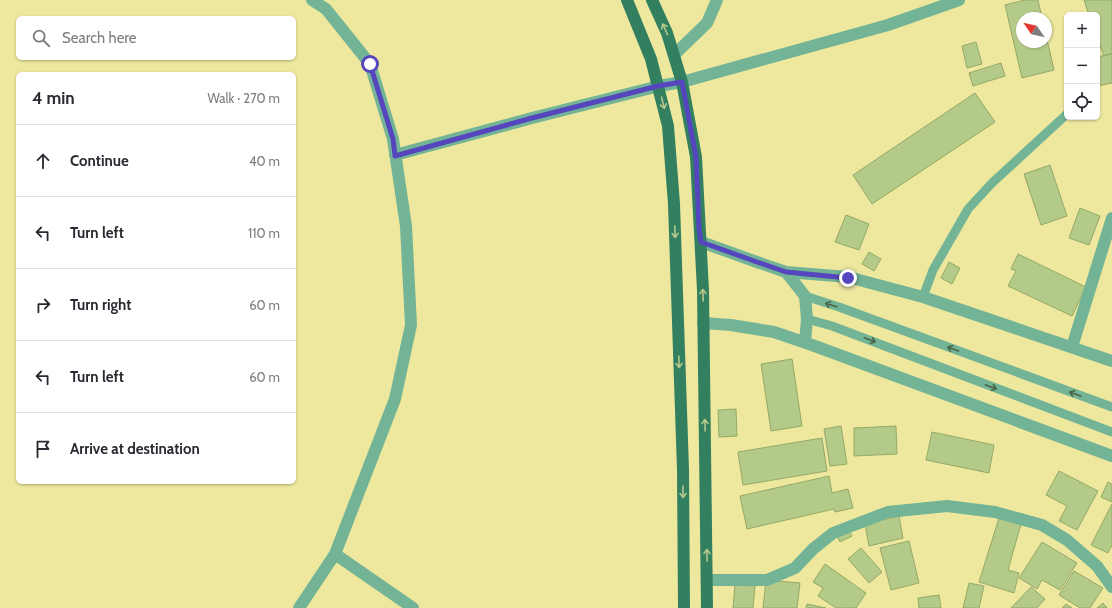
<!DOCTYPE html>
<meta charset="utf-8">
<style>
body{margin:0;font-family:Cabin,sans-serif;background:#f2f2f3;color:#2b2b33}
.controls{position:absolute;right:12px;top:12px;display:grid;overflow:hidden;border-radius:6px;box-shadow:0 1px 3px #0004}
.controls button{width:36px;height:36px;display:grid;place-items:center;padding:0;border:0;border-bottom:1px solid #e1e1e2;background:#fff;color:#2b2b33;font:20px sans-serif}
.compass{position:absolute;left:1016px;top:12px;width:36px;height:36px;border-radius:50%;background:#fff;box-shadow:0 1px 3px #0004;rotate:304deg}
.stop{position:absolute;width:12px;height:12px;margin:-9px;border:3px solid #5646be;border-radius:50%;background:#fff}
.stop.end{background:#5646be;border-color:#fff;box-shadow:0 1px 4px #0008}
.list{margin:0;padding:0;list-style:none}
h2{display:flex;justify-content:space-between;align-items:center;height:52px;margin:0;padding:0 16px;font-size:17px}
h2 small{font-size:13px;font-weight:400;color:#7c7c81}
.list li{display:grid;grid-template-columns:26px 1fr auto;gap:12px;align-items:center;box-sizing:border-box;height:72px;padding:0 16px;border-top:1px solid #e1e1e2}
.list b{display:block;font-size:15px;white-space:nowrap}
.list em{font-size:13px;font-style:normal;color:#7c7c81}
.icon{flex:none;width:22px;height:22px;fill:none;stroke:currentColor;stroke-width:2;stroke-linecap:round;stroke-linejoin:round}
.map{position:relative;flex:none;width:1112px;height:608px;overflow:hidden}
.search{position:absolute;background:#fff;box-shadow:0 1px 3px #0004;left:16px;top:16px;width:280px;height:44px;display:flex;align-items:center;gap:10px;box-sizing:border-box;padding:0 14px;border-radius:6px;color:#7c7c81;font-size:15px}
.panel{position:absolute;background:#fff;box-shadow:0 1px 3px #0004;left:16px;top:72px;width:280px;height:412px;border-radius:6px}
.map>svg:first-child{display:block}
.building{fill:#b4ca88;stroke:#94a967}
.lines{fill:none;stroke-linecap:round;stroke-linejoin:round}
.lane{stroke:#73b496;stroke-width:9}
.street{stroke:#73b496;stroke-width:12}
.primary{stroke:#328060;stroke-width:12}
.oneway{stroke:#b6c88b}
.oneway2{stroke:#4a6548}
.route{stroke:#5646be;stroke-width:5}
</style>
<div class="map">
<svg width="1112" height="608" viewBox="0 0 1112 608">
<rect width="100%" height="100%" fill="#eee79e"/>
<path class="building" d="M 1025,0 L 1038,0 L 1042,18 L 1022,18 L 1022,42 L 1046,42 L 1046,35 L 1054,70 L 1022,78 L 1005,5 Z
M 1084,0 L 1112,0 L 1112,53 L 1104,56 L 1097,37 L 1097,15 L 1089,15 Z
M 976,42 L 982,64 L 967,68 L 962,46 Z
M 1112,54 L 1112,83 L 1097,86 L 1097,57 Z
M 1001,63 L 1005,76 L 973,86 L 969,73 Z
M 975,93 L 995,122 L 872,204 L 853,175 Z
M 1050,165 L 1067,216 L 1041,225 L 1024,174 Z
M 1080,208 L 1100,216 L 1089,245 L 1069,238 Z
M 846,215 L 869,224 L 859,250 L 835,242 Z
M 869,252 L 881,259 L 874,271 L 862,264 Z
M 1018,254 L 1086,287 L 1072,316 L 1008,286 L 1016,271 L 1011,269 Z
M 949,262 L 960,268 L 952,284 L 941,278 Z
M 792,359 L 802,426 L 771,431 L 761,364 Z
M 736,409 L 737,436 L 719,437 L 718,410 Z
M 841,426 L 847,464 L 830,466 L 824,429 Z
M 896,426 L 897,454 L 854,456 L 854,428 Z
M 932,432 L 994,445 L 989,473 L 926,460 Z
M 822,438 L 827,471 L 743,485 L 738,452 Z
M 1059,471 L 1098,491 L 1077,530 L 1059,521 L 1067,506 L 1046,495 Z
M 829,476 L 832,493 L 848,489 L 853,508 L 835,512 L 834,509 L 747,529 L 740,496 Z
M 1108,482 L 1112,484 L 1112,502 L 1101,497 Z
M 1112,504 L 1112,545 L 1108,553 L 1091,545 Z
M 899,516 L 903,538 L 869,546 L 865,524 Z
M 999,518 L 1021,524 L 1008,570 L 1019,573 L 1014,593 L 979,582 Z
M 847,526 L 852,536 L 840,542 L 835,532 Z
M 909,541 L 919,583 L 891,590 L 880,548 Z
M 1042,542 L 1077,563 L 1060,590 L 1042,580 L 1037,589 L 1019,578 Z
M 861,548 L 882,572 L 869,583 L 848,559 Z
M 825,564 L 866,593 L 856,608 L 836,608 L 818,596 L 823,588 L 813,582 Z
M 1074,571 L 1103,588 L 1090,608 L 1080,608 L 1059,595 Z
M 766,580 L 800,583 L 797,608 L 763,608 Z
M 969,583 L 984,586 L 979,608 L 963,608 Z
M 735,585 L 755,586 L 753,608 L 733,608 Z
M 1031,587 L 1045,599 L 1037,608 L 1011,608 Z
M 939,595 L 941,608 L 919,608 L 918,598 Z
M 1103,603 L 1107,608 L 1097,608 Z
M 807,604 L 826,608 L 806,608 Z
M 1066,604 L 1072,608 L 1062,608 Z"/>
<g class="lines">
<path class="lane" d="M 805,296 L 839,307 L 1112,407
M 923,297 L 933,270 L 968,209 L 992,183 L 1067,114
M 807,319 L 832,326 L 1112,432"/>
<path class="street" d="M 312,0 L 326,9 L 370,64 L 393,139 L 406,226 L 411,325 L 395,399 L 335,554
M 674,55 L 707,23 L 717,0
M 395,155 L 532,118 L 659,86 L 682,82 L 888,25 L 959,0
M 701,242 L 757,262 L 786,272 L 848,277 L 923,297 L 1112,361
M 786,272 L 805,296 L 807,319 L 805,342
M 703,323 L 731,325 L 774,332 L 812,345 L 1112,456
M 1072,347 L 1112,218
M 707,580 L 767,580 L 795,568 L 813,549 L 833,533 L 888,512 L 947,506 L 995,512 L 1042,525 L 1067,540 L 1097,566 L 1112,587
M 299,608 L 335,554 L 413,608"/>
<path class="primary" d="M 627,0 L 651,59 L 668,126 L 674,204 L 683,469 L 684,608
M 652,0 L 667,33 L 682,82 L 696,157 L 703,290 L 707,608"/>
</g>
<defs><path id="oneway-shaft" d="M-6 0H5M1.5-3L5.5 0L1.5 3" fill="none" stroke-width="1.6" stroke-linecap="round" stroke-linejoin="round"/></defs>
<g class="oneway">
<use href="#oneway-shaft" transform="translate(665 29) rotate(-114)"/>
<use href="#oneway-shaft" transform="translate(663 103) rotate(76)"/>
<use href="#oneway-shaft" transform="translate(675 232) rotate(88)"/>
<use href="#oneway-shaft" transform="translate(703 295) rotate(-91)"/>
<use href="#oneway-shaft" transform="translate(679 362) rotate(88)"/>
<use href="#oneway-shaft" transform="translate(705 425) rotate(-91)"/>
<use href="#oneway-shaft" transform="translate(683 492) rotate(89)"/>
<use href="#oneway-shaft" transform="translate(707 555) rotate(-91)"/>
</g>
<g class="oneway2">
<use href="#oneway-shaft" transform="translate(831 305) rotate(-162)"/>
<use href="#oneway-shaft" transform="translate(870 340) rotate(21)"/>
<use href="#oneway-shaft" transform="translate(953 349) rotate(-160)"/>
<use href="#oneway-shaft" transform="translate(991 387) rotate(21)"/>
<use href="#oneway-shaft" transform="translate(1075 394) rotate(-160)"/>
</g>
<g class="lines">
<path class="route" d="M 370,64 L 393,139 L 395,156 L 532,118 L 658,86 L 682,82 L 696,157 L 699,228 L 701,242 L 757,262 L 786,272 L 848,278"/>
</g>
</svg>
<div class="controls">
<button>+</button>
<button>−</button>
<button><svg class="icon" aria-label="locate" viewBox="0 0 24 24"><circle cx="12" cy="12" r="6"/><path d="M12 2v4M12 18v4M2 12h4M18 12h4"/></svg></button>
</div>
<svg class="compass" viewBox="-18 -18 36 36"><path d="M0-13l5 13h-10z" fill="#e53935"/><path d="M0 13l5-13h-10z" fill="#7c7c81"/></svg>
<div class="stop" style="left:370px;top:64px"></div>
<div class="stop end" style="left:848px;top:278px"></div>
<div class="search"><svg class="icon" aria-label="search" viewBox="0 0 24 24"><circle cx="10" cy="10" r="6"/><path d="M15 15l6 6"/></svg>Search here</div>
<section class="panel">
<h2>4 min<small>Walk · 270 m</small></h2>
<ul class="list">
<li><svg class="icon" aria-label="ahead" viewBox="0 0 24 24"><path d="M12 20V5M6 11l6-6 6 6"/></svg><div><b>Continue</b></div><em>40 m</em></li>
<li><svg class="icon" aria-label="left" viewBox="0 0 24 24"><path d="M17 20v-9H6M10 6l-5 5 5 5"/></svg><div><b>Turn left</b></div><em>110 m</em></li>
<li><svg class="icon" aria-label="right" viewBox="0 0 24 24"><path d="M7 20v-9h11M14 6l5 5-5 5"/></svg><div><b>Turn right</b></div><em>60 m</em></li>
<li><svg class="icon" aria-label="left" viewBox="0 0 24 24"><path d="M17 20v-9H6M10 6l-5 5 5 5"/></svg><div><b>Turn left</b></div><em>60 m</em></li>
<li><svg class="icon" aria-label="arrive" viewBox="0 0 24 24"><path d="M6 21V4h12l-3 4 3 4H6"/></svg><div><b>Arrive at destination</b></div></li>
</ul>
</section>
</div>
